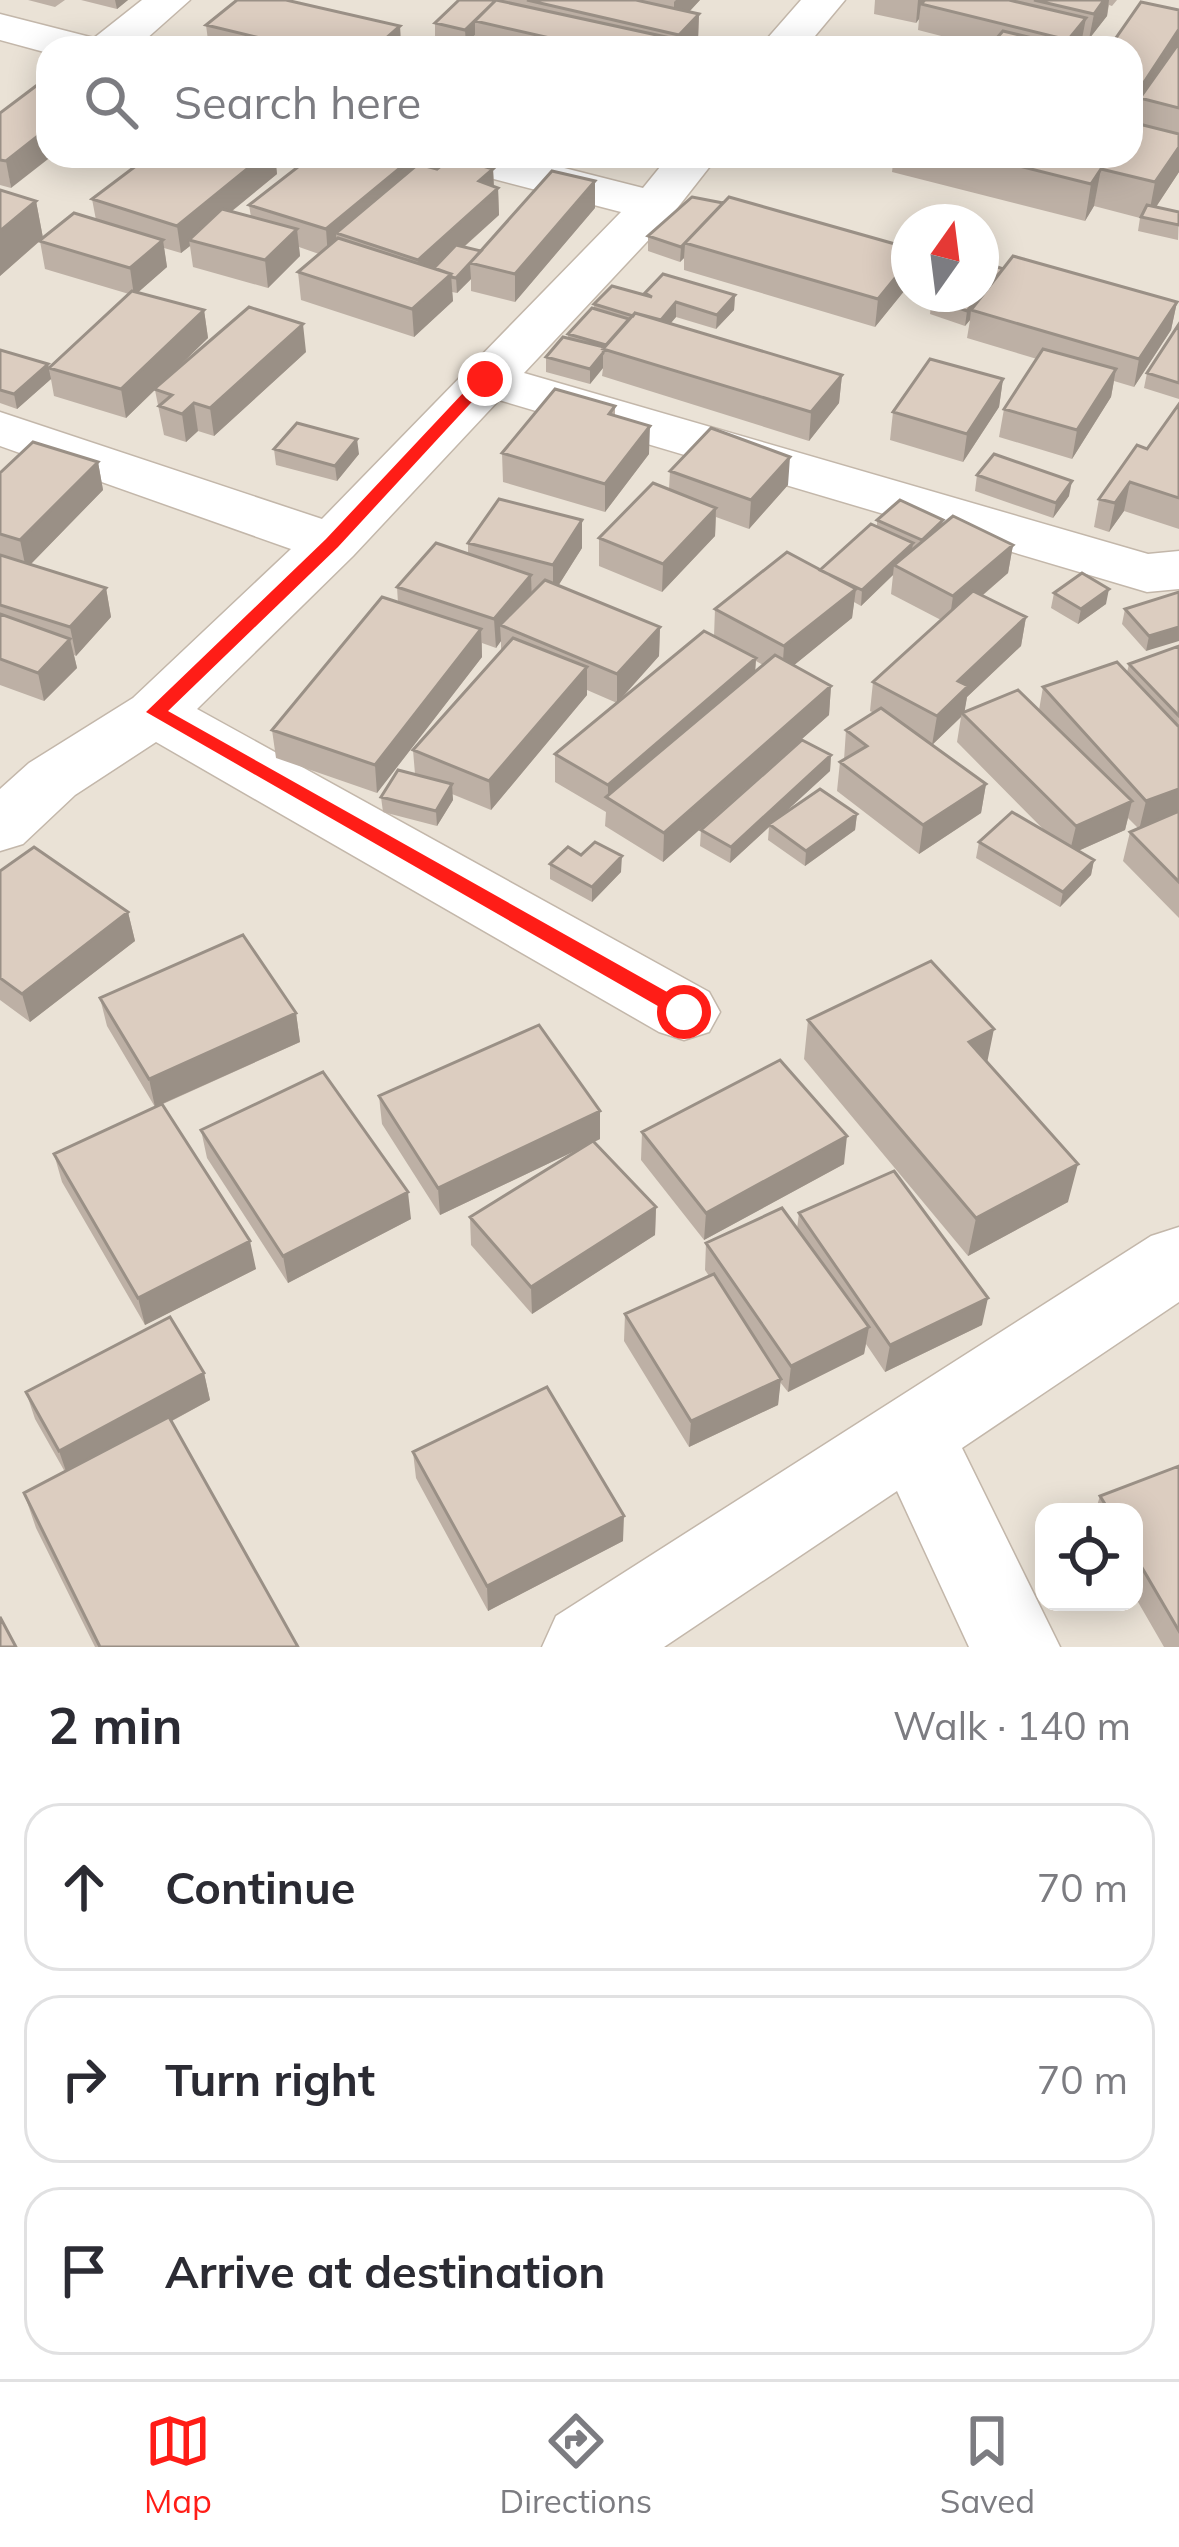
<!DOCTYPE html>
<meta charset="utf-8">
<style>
body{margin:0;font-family:Mulish,sans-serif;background:#f7f7f7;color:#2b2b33}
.controls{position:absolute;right:36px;bottom:36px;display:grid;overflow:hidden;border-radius:24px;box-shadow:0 6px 30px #0003}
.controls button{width:108px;height:108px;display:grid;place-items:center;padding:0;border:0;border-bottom:3px solid #e1e1e2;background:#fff;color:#2b2b33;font:60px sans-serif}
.compass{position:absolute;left:891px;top:204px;width:108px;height:108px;border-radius:50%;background:#fff;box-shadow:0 6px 30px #0003;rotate:14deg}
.stop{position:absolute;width:36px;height:36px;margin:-27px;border:9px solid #ff1d17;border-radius:50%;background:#fff}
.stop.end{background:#ff1d17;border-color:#fff;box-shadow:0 3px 12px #0008}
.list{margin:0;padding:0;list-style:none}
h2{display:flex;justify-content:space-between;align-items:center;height:156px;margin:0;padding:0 48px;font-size:51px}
h2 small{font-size:39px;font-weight:400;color:#7c7c81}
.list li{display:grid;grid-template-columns:78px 1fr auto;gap:36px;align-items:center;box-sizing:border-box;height:168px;margin:0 24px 24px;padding:0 24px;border:3px solid #e1e1e2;border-radius:36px}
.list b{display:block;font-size:45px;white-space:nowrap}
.list em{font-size:39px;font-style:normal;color:#7c7c81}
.icon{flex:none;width:66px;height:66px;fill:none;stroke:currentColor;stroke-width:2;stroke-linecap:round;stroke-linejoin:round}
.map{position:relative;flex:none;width:1179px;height:1647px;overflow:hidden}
.search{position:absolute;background:#fff;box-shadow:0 6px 30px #0003;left:36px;right:36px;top:36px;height:132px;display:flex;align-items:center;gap:30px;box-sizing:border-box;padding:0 42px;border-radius:36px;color:#7c7c81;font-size:45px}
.sheet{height:732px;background:#fff}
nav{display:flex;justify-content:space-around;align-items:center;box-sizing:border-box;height:168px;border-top:3px solid #e1e1e2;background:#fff;font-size:33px;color:#7c7c81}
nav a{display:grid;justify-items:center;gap:6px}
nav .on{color:#ff1d17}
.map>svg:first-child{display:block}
.residential{fill:#eae2d6;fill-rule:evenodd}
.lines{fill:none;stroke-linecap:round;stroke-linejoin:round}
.minor-casing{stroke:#c3b7aa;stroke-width:3}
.minor{fill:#fff;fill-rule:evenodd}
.wall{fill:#bdb0a5;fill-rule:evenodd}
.shaded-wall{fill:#9a9086}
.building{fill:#dccdc0;stroke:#9a9086;stroke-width:3}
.route{fill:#ff1d17}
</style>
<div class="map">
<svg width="1179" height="1647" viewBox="0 0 1179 1647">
<rect width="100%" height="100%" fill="#f6f0e9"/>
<path class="residential" d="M 0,0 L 1179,0 L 1179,1647 L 0,1647 ZM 48,48 L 1131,48 L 1131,156 L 48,156 ZM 909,222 L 981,222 L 981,294 L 909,294 ZM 1044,1512 L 1134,1512 L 1134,1602 L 1044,1602 Z"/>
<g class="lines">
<g class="minor-casing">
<path id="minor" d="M 142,0 L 190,0 L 136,48 L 48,48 L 48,53 L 0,40 L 0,14 L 94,38 Z
M 801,0 L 845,0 L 805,48 L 759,48 Z
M 437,156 L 517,156 L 643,188 L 669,156 L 718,156 L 671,216 L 524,373 L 1148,554 L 1179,551 L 1179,589 L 1147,592 L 499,400 L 353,556 L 197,709 L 709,992 L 720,1012 L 709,1032 L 684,1040 L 659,1032 L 156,742 L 75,795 L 23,844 L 0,851 L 0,789 L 29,763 L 133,698 L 291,549 L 0,446 L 0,412 L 322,519 L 621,212 L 444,166 Z
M 1179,1227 L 1179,1302 L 962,1448 L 1060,1647 L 969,1647 L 897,1491 L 664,1647 L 542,1647 L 556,1616 L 1151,1236 Z"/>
</g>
<use href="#minor" class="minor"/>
</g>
<path class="wall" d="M 28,0 L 65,0 L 55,7 Z
M 81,0 L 128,0 L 117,9 Z
M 459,0 L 700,0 L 689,12 L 699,14 L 698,40 L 691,48 L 478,48 L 476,47 L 475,35 L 466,44 L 435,37 L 435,23 Z
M 875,0 L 1117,0 L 1112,6 L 1109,5 L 1107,16 L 1089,39 L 1082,38 L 1078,48 L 988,48 L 918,30 L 919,19 L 916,23 L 874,14 Z
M 1179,10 L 1179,172 L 1156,207 L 1179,212 L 1178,240 L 1138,231 L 1140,218 L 1094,206 L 1085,221 L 892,172 L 894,156 L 1131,156 L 1137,112 L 1131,48 Z
M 206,25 L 400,26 L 401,48 L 209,48 Z
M 0,113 L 11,188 L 0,185 Z
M 149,156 L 275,156 L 277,174 L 231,212 L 251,217 L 249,205 L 411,159 L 412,169 L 493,169 L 494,186 L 498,188 L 499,215 L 464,247 L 481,251 L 595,208 L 515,302 L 471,291 L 471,279 L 457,293 L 452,292 L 453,301 L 414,337 L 301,300 L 298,272 L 319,254 L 299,247 L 300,256 L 268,288 L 193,267 L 190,246 L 181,253 L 164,248 L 167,267 L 138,292 L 204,310 L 208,338 L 168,377 L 306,352 L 214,436 L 198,431 L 186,442 L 164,435 L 155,390 L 126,418 L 54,396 L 49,368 L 129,294 L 45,269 L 40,241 L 0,276 L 0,190 L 36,201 L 43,238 L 96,220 L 92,199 Z
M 608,156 L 637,156 L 633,162 Z
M 648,236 L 909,248 L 909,285 L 875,327 L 684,270 L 684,258 L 680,262 L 648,251 Z
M 1003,269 L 1177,302 L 1171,330 L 1134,387 L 1114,381 L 1111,397 L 1072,459 L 999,437 L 1004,409 L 1037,359 L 967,338 L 970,320 L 965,326 L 930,314 L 932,299 Z
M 645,293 L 735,295 L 734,310 L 716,329 L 676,317 L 671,323 L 842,375 L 839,403 L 809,441 L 602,376 L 603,368 L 590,384 L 546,372 L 546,357 L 568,338 L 568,334 L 594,309 L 594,304 L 645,296 Z
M 1179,324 L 1179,399 L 1144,388 L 1147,373 Z
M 0,350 L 48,364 L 51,379 L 17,409 L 0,403 Z
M 1003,379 L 999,407 L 963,462 L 890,440 L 893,412 Z
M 1179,404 L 1179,529 L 1124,511 L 1109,532 L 1094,527 L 1099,499 L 1147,449 Z
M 615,406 L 615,416 L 649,454 L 605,512 L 503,482 L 502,453 Z
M 274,449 L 359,454 L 337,481 L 276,465 Z
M 98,462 L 103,490 L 30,565 L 106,588 L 111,617 L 76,656 L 74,655 L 77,668 L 44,701 L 0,685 L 0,473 Z
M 670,471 L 788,485 L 749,529 L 716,517 L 715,536 L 662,592 L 599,566 L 599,538 L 669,489 Z
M 977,475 L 1069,496 L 1053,518 L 975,491 Z
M 582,520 L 582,548 L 558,586 L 660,627 L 659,656 L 619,701 L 714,636 L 715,609 L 820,570 L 877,526 L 877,520 L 943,520 L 942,525 L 1013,545 L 1008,573 L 982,596 L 1026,617 L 1021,646 L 967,697 L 964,712 L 1039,710 L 1043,687 L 1127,672 L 1129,664 L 1179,646 L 1179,918 L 1123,861 L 1130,832 L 1138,828 L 1128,818 L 1125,830 L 1078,851 L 1094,860 L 1091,875 L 1060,907 L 976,858 L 979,842 L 1047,833 L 957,742 L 961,717 L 932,745 L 986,784 L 981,813 L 919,854 L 837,791 L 840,762 L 844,760 L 846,730 L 874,713 L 870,711 L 873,682 L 941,620 L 891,594 L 893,575 L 861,606 L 854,602 L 852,618 L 794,665 L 831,686 L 829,715 L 663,862 L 605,826 L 606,812 L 555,782 L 555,754 L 617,703 L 587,690 L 587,695 L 491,810 L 452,794 L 453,800 L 437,826 L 383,812 L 381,797 L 415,774 L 413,750 L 501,652 L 501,641 L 496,648 L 482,643 L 482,657 L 377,793 L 276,758 L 272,730 L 398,603 L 397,587 L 468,554 L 468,543 ZM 756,661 L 763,665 L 755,672 Z
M 1179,592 L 1146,651 L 1122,624 L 1125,609 Z
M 1054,593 L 1106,604 L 1078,624 L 1051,608 Z
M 831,755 L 830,771 L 781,816 L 857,814 L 855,830 L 805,866 L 768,840 L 769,827 L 730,863 L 700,846 L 701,830 Z
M 581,855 L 621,872 L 592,902 L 550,879 L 550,864 Z
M 0,871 L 128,912 L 135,941 L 30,1022 L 0,1000 Z
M 100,998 L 296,1013 L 300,1042 L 163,1104 L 256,1269 L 145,1325 L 62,1182 L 54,1154 L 155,1107 L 107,1026 Z
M 808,1020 L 987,1063 L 1068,1202 L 968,1256 L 804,1059 Z
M 379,1096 L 600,1139 L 594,1142 L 656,1207 L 655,1235 L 532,1314 L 471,1245 L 470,1217 L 579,1149 L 440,1215 L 382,1124 Z
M 201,1130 L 411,1219 L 288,1283 L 207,1158 Z
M 642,1132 L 844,1164 L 704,1240 L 641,1160 Z
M 799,1213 L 982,1325 L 885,1372 L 866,1344 L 864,1354 L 788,1392 L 780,1382 L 778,1405 L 689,1447 L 624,1341 L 625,1314 L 709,1276 L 705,1270 L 706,1243 L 797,1229 Z
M 204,1373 L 210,1400 L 172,1421 L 298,1647 L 95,1647 L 36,1528 L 24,1493 L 65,1472 L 35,1419 L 26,1392 Z
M 413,1452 L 623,1541 L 488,1611 L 416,1478 Z
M 1179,1466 L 1179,1647 L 1164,1647 L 1134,1595 L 1134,1512 L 1095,1512 L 1100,1496 Z"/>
<path class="shaded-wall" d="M 115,0 L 128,0 L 117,9 Z
M 496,0 L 502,0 L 503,8 L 475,21 L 475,35 L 466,44 L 465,30 Z
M 676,0 L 700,0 L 674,28 L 674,2 Z
M 918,0 L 937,0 L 921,4 L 919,19 L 916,23 Z
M 1104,0 L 1109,0 L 1107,16 L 1089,39 L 1094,14 Z
M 699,14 L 698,40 L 691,48 L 678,48 L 679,35 Z
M 1086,18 L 1081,44 L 1078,48 L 1067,48 L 1068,40 Z
M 400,26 L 401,48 L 375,48 Z
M 1179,29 L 1179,47 L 1140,98 L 1137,112 L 1131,121 L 1131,102 Z
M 48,128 L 48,156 L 52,156 L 11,188 L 6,161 Z
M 1179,147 L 1179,172 L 1148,219 L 1155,182 Z
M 263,156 L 275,156 L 277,174 L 195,241 L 189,240 L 190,246 L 181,253 L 177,226 Z
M 411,159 L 413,186 L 336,233 L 337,249 L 328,257 L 326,229 Z
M 493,169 L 494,192 L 498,188 L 499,215 L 419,287 L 418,260 L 479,181 Z
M 1101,169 L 1094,206 L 1085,221 L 1091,184 Z
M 595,181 L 595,208 L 515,302 L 515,274 Z
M 36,201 L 43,238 L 0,276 L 0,231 Z
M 297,229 L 300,256 L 268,288 L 265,260 Z
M 163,240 L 167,267 L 134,296 L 130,268 Z
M 685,244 L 684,258 L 680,262 L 681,247 Z
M 909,261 L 909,285 L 875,327 L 878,299 Z
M 470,264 L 471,279 L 457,293 L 456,278 Z
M 1006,270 L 971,310 L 970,320 L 965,326 L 967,311 Z
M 451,274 L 453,301 L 414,337 L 412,309 Z
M 735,295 L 734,310 L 716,329 L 717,315 Z
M 676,302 L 676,317 L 658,338 L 658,323 Z
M 1177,302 L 1171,330 L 1134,387 L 1139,359 Z
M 204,310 L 208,338 L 126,418 L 121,389 Z
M 303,324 L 306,352 L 214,436 L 210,408 Z
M 603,353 L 603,368 L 590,384 L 590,369 Z
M 48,364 L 51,379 L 17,409 L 14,394 Z
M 1116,369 L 1111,397 L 1072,459 L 1077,430 Z
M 842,375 L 839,403 L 809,441 L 811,412 Z
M 1003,379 L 999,407 L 963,462 L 967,434 Z
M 194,403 L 198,431 L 186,442 L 182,414 Z
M 650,426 L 649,454 L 605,512 L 605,484 Z
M 357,439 L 359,454 L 337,481 L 335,466 Z
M 790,457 L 788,485 L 749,529 L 751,500 Z
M 98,462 L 103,490 L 26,569 L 20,540 Z
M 1072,481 L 1069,496 L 1053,518 L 1056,503 Z
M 1130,482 L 1124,511 L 1109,532 L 1115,503 Z
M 716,508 L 715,536 L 662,592 L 663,564 Z
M 582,520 L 582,548 L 553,594 L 553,565 Z
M 913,543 L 911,558 L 894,565 L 893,575 L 861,606 L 862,590 Z
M 1013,545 L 1008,573 L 949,624 L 953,596 Z
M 531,575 L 532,604 L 500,625 L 501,641 L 496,648 L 494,619 Z
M 106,588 L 111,617 L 76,656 L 70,627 Z
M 856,589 L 852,618 L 782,675 L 784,646 Z
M 1109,589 L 1106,604 L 1078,624 L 1081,609 Z
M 1026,617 L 1021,646 L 967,697 L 964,715 L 962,713 L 961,717 L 932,745 L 937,716 L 958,681 Z
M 660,627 L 659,656 L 617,703 L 617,674 Z
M 1179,627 L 1179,641 L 1146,651 L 1149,636 Z
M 481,629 L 482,657 L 377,793 L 375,765 Z
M 70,639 L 77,668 L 44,701 L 38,673 Z
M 756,658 L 754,687 L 608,799 L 608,785 Z
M 587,667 L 587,695 L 491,810 L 489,781 Z
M 831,686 L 829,715 L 663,862 L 664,833 Z
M 831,755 L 830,771 L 730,863 L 731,847 Z
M 452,784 L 453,800 L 437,826 L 436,811 Z
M 986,784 L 981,813 L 919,854 L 923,825 Z
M 1179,789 L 1179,815 L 1139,830 L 1146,801 Z
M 1132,801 L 1125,830 L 1069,855 L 1076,826 Z
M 857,814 L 855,830 L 805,866 L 806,851 Z
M 622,856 L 621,872 L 592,902 L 592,887 Z
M 1094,860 L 1091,875 L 1060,907 L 1063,892 Z
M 128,912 L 135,941 L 30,1022 L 22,994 Z
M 296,1013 L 300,1042 L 155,1107 L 149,1079 Z
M 994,1029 L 986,1068 L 969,1042 Z
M 600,1111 L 600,1139 L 440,1215 L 438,1188 Z
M 847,1136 L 844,1164 L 704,1240 L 706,1213 Z
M 1078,1164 L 1068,1202 L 968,1256 L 976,1218 Z
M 408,1192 L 411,1219 L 288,1283 L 283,1256 Z
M 656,1207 L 655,1235 L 532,1314 L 531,1287 Z
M 250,1241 L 256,1269 L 145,1325 L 138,1298 Z
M 988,1298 L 982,1325 L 885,1372 L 890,1345 Z
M 869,1327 L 864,1354 L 788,1392 L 791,1366 Z
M 204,1373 L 210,1400 L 68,1477 L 59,1451 Z
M 781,1379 L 778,1405 L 689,1447 L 691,1421 Z
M 624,1516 L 623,1541 L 488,1611 L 487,1586 Z"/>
<path class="building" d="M 237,0 L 286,0 L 400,26 L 375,48 L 302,48 L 206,25 Z
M 459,0 L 496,0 L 465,30 L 435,23 Z
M 496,0 L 675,39 L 667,48 L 594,48 L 475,21 Z
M 527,0 L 636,0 L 699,14 L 679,35 Z
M 925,0 L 1009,0 L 1086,18 L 1068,40 L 921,4 Z
M 1034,0 L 1104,0 L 1094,14 Z
M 1141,2 L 1179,10 L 1179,29 L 1131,102 L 1131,48 L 1109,48 Z
M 1003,31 L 1074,48 L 988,48 Z
M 524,43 L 545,48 L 518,48 Z
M 1179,43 L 1179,108 L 1140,98 Z
M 36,86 L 48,89 L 48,128 L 6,161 L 0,160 L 0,113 Z
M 1131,122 L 1179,134 L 1179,147 L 1155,182 L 1101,169 L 1091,184 L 979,156 L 1131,156 Z
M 149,156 L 263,156 L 177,226 L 92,199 Z
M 312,156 L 401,156 L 411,159 L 326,229 L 249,205 Z
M 452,157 L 493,169 L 479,181 L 498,188 L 418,260 L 336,233 L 418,164 L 437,169 Z
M 552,171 L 595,181 L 515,274 L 470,263 Z
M 0,190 L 36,201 L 0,231 Z
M 692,197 L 723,203 L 681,247 L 648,236 Z
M 729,197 L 909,248 L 909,261 L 878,299 L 685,243 Z
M 1147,205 L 1179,212 L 1179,225 L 1141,217 Z
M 222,209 L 297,229 L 265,260 L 189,240 Z
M 74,213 L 163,240 L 130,268 L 39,241 Z
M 338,238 L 451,274 L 412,309 L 298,272 Z
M 456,245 L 481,251 L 456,278 L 451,277 L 451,274 L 434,268 Z
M 1013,256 L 1177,302 L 1139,359 L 971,310 Z
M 981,261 L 1003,269 L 967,311 L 932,299 L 937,294 L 981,294 Z
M 663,274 L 735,295 L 717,315 L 676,302 L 661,320 L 635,313 L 633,316 L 594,304 L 612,286 L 652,297 L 645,293 Z
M 132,291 L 204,310 L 121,389 L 49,368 Z
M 249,307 L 303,324 L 210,408 L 194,403 L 182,414 L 159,406 L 172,395 L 154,389 Z
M 592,308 L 629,319 L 606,345 L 568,334 Z
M 635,313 L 842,375 L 811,412 L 603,349 Z
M 1179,324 L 1179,383 L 1147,373 Z
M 563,337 L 604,347 L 603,353 L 590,369 L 546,357 Z
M 1043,349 L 1116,369 L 1077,430 L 1004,409 Z
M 0,350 L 48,364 L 14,394 L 0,390 Z
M 930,359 L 1003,379 L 967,434 L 893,412 Z
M 555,389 L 615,406 L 609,414 L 650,426 L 605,484 L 502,453 Z
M 1179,404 L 1179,498 L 1130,482 L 1115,503 L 1099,499 L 1137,445 L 1147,449 Z
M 297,423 L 357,439 L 335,466 L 274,449 Z
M 711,428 L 790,457 L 751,500 L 670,471 Z
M 33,442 L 98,462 L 20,540 L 0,534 L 0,473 Z
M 994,454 L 1072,481 L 1056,503 L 977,475 Z
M 653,483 L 716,508 L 663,564 L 599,538 Z
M 499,499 L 582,520 L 553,565 L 468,543 Z
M 900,500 L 943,520 L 922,540 L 877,520 Z
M 953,516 L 1013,545 L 953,596 L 894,565 Z
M 871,524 L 913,543 L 862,590 L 820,570 Z
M 436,543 L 531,575 L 494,619 L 397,587 Z
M 787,552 L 856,589 L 784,646 L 715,609 Z
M 0,555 L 106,588 L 70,627 L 0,605 Z
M 1082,573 L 1109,589 L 1081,609 L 1054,593 Z
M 545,580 L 660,627 L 617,674 L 500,625 Z
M 973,591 L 1026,617 L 958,681 L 968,686 L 937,716 L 873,682 Z
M 1179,592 L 1179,627 L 1149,636 L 1125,609 Z
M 382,597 L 481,629 L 375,765 L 272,730 Z
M 0,614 L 70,639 L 38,673 L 0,659 Z
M 704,631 L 756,658 L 608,785 L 555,754 Z
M 513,638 L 587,667 L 489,781 L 413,750 Z
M 1179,646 L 1179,716 L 1129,664 Z
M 775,655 L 831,686 L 664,833 L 606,797 Z
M 1117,662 L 1179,727 L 1179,789 L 1146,801 L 1043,687 Z
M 1018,690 L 1132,801 L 1076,826 L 962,713 Z
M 881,708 L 986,784 L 923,825 L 840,762 L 867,746 L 846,730 Z
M 802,740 L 831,755 L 731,847 L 701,830 Z
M 398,770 L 452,784 L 436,811 L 381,797 Z
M 820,789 L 857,814 L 806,851 L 769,824 Z
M 1179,811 L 1179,882 L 1130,832 Z
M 1012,812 L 1094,860 L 1063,892 L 979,842 Z
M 595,842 L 622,856 L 592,887 L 550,864 L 568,847 L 581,855 Z
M 34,847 L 128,912 L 22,994 L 0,978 L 0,871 Z
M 243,935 L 296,1013 L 149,1079 L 100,998 Z
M 931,961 L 994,1029 L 969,1042 L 1078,1164 L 976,1218 L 808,1020 Z
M 539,1025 L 600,1111 L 438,1188 L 379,1096 Z
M 780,1060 L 847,1136 L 706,1213 L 642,1132 Z
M 323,1072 L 408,1192 L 283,1256 L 201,1130 Z
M 162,1104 L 250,1241 L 138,1298 L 54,1154 Z
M 593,1141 L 656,1207 L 531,1287 L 470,1217 Z
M 894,1171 L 988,1298 L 890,1345 L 799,1213 Z
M 782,1208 L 869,1327 L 791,1366 L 706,1243 Z
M 714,1274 L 781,1379 L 691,1421 L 625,1314 Z
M 170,1317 L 204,1373 L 59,1451 L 26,1392 Z
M 547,1387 L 624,1516 L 487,1586 L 413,1452 Z
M 169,1417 L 298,1647 L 100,1647 L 24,1493 Z
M 1179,1466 L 1179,1631 L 1134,1554 L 1134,1512 L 1110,1512 L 1100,1496 Z
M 0,1617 L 16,1647 L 0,1647 Z"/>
<path class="route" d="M 479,376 L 493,379 L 338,547 L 168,711 L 692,1006 L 692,1017 L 677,1017 L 146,712 L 326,539 Z"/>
</svg>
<div class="controls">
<button><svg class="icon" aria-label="locate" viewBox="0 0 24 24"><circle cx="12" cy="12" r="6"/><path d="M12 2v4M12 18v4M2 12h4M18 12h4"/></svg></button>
</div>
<svg class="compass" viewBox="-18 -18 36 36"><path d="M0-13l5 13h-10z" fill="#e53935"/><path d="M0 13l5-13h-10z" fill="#7c7c81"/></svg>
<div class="stop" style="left:684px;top:1012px"></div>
<div class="stop end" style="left:485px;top:379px"></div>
<div class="search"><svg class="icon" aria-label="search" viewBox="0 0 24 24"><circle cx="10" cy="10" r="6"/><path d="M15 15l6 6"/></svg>Search here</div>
</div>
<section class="sheet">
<h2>2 min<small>Walk · 140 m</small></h2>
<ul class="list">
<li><svg class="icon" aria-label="ahead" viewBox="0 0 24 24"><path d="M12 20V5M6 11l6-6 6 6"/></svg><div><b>Continue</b></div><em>70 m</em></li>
<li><svg class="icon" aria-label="right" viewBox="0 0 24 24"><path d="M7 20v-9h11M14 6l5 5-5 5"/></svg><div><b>Turn right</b></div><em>70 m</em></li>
<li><svg class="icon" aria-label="arrive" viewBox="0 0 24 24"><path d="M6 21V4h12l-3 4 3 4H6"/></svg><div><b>Arrive at destination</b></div></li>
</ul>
</section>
<nav>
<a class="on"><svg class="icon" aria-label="map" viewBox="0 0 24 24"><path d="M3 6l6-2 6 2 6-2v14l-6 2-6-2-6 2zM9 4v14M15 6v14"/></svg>Map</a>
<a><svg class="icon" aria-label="directions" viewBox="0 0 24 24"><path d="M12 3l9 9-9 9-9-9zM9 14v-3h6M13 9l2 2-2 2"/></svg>Directions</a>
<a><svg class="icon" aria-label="saved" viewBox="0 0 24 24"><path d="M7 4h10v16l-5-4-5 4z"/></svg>Saved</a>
</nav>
